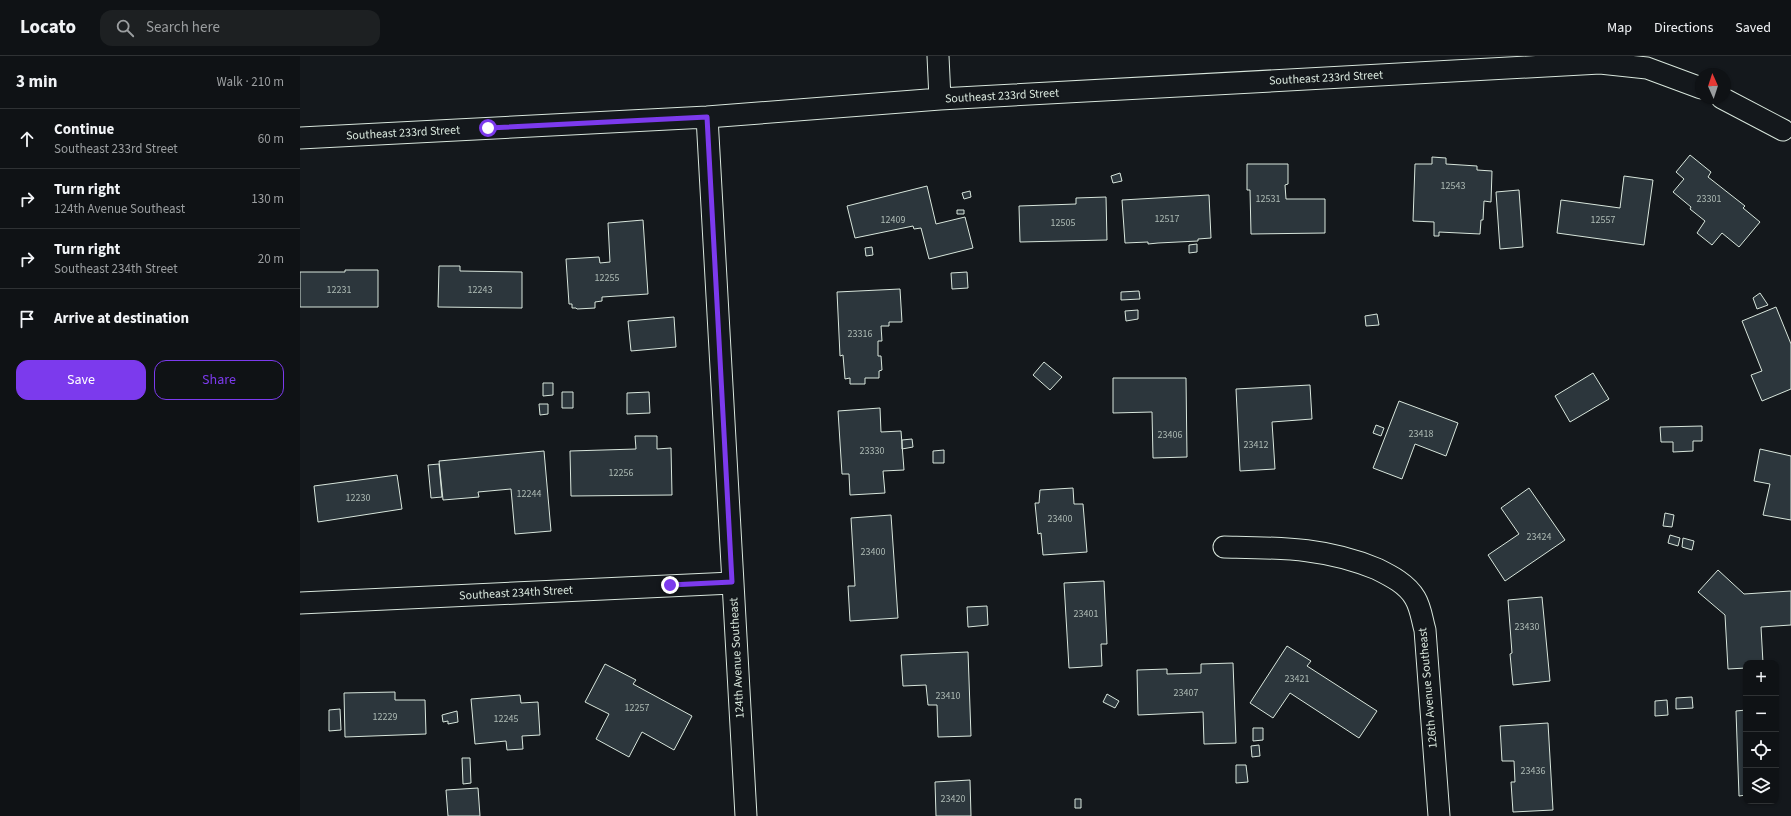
<!DOCTYPE html>
<meta charset="utf-8">
<style>
body{margin:0;font-family:"Source Sans 3",sans-serif;background:#1d2022;color:#f1f3f6}
.controls{position:absolute;right:12px;bottom:12px;display:grid;overflow:hidden;border-radius:8px;box-shadow:0 1px 3px #0004}
.controls button{width:36px;height:36px;display:grid;place-items:center;padding:0;border:0;border-bottom:1px solid #2f3234;background:#0f1215;color:#f1f3f6;font:20px sans-serif}
.compass{position:absolute;left:1395px;top:12px;width:36px;height:36px;border-radius:50%;background:#0f1215;box-shadow:0 1px 3px #0004;rotate:357deg}
.stop{position:absolute;width:12px;height:12px;margin:-9px;border:3px solid #7c3aed;border-radius:50%;background:#fff}
.stop.end{background:#7c3aed;border-color:#fff;box-shadow:0 1px 4px #0008}
.list{margin:0;padding:0;list-style:none}
h2{display:flex;justify-content:space-between;align-items:center;height:52px;margin:0;padding:0 16px;font-size:17px}
h2 small{font-size:13px;font-weight:400;color:#9b9ea0}
.list li{display:grid;grid-template-columns:26px 1fr auto;gap:12px;align-items:center;box-sizing:border-box;height:60px;padding:0 16px;border-top:1px solid #2f3234}
.list b{display:block;font-size:15px;white-space:nowrap}
.list p{margin:0;font-size:13px;white-space:nowrap;color:#9b9ea0}
.list em{font-size:13px;font-style:normal;color:#9b9ea0}
.actions{display:flex;gap:8px;padding:12px 16px}
.actions a{flex:1;padding:9px 0;border:1px solid #7c3aed;border-radius:12px;text-align:center;font-size:14px;color:#7c3aed}
.actions .main{background:#7c3aed;color:#fff}
.icon{flex:none;width:22px;height:22px;fill:none;stroke:currentColor;stroke-width:2;stroke-linecap:round;stroke-linejoin:round}
.map{position:relative;flex:none;width:1491px;height:760px;overflow:hidden}
header{display:flex;align-items:center;gap:24px;box-sizing:border-box;height:56px;padding:0 20px;background:#0f1215;border-bottom:1px solid #2f3234}
header strong{font-size:19px}
nav{display:flex;gap:22px;margin-inline-start:auto;font-size:14px}
.search{width:280px;height:36px;background:#1d2022;display:flex;align-items:center;gap:10px;box-sizing:border-box;padding:0 14px;border-radius:12px;color:#9b9ea0;font-size:15px}
main{display:flex}
aside{flex:1;background:#0f1215}
.map>svg:first-child{display:block}
.building{fill:#2c363c;stroke:#d8e6dc}
.lines{fill:none;stroke-linecap:round;stroke-linejoin:round}
.minor-casing{stroke:#d8e6dc;stroke-width:23}
.minor{stroke:#14181c;stroke-width:21}
.route{stroke:#7c3aed;stroke-width:5}
.labels{text-anchor:middle;dominant-baseline:central;stroke-width:3;stroke-linejoin:round;paint-order:stroke}
.number-label{font-size:10px;fill:#adbab4}
.street-label{font-size:12px;fill:#d8e6dc;stroke:#14181c}
</style>
<header>
<strong>Locato</strong>
<div class="search"><svg class="icon" aria-label="search" viewBox="0 0 24 24"><circle cx="10" cy="10" r="6"/><path d="M15 15l6 6"/></svg>Search here</div>
<nav><a>Map</a><a>Directions</a><a>Saved</a></nav>
</header>
<main>
<aside>
<h2>3 min<small>Walk · 210 m</small></h2>
<ul class="list">
<li><svg class="icon" aria-label="ahead" viewBox="0 0 24 24"><path d="M12 20V5M6 11l6-6 6 6"/></svg><div><b>Continue</b><p>Southeast 233rd Street</p></div><em>60 m</em></li>
<li><svg class="icon" aria-label="right" viewBox="0 0 24 24"><path d="M7 20v-9h11M14 6l5 5-5 5"/></svg><div><b>Turn right</b><p>124th Avenue Southeast</p></div><em>130 m</em></li>
<li><svg class="icon" aria-label="right" viewBox="0 0 24 24"><path d="M7 20v-9h11M14 6l5 5-5 5"/></svg><div><b>Turn right</b><p>Southeast 234th Street</p></div><em>20 m</em></li>
<li><svg class="icon" aria-label="arrive" viewBox="0 0 24 24"><path d="M6 21V4h12l-3 4 3 4H6"/></svg><div><b>Arrive at destination</b></div></li>
</ul>
<div class="actions"><a class="main">Save</a><a>Share</a></div>
</aside>
<div class="map">
<svg width="1491" height="760" viewBox="0 0 1491 760">
<rect width="100%" height="100%" fill="#14181c"/>
<path class="building" d="M 1390,99 L 1411,116 L 1408,121 L 1445,150 L 1443,152 L 1460,166 L 1439,191 L 1422,177 L 1412,189 L 1397,177 L 1405,165 L 1390,153 L 1391,151 L 1373,136 L 1384,123 L 1376,116 Z
M 1132,101 L 1146,102 L 1146,108 L 1177,110 L 1177,114 L 1192,115 L 1191,146 L 1184,145 L 1183,164 L 1181,164 L 1180,178 L 1139,176 L 1139,180 L 1134,180 L 1134,166 L 1113,165 L 1115,108 L 1132,108 Z
M 947,108 L 988,108 L 988,128 L 985,129 L 986,143 L 1025,143 L 1025,177 L 951,178 L 950,134 L 947,134 Z
M 820,117 L 822,125 L 813,127 L 811,120 Z
M 1324,120 L 1353,124 L 1344,189 L 1257,177 L 1261,144 L 1320,152 Z
M 627,130 L 636,168 L 665,161 L 673,192 L 629,203 L 621,172 L 614,173 L 613,170 L 555,182 L 547,150 Z
M 1219,134 L 1223,191 L 1200,193 L 1196,136 Z
M 670,135 L 671,141 L 664,143 L 662,137 Z
M 909,139 L 911,182 L 898,183 L 898,185 L 858,187 L 848,188 L 848,186 L 825,187 L 822,144 Z
M 806,141 L 807,184 L 720,186 L 719,150 L 776,148 L 776,142 Z
M 657,154 L 664,154 L 664,158 L 657,158 Z
M 343,164 L 348,238 L 302,241 L 302,245 L 295,246 L 295,252 L 277,253 L 276,252 L 272,252 L 272,248 L 269,248 L 266,203 L 299,201 L 300,207 L 310,206 L 308,167 Z
M 897,188 L 897,196 L 889,197 L 889,189 Z
M 572,191 L 573,199 L 566,200 L 565,192 Z
M 139,210 L 160,210 L 160,215 L 222,216 L 222,252 L 138,251 Z
M 45,214 L 78,214 L 78,251 L 0,251 L 0,216 L 45,216 Z
M 667,216 L 668,232 L 652,233 L 651,217 Z
M 600,233 L 602,266 L 589,266 L 589,270 L 581,270 L 582,285 L 578,285 L 578,300 L 581,300 L 582,314 L 579,315 L 579,322 L 565,322 L 565,328 L 550,328 L 550,322 L 545,323 L 543,299 L 540,300 L 537,236 Z
M 839,235 L 840,243 L 821,244 L 821,236 Z
M 1460,237 L 1468,249 L 1457,253 L 1453,242 Z
M 1476,251 L 1491,288 L 1491,333 L 1462,345 L 1451,319 L 1462,315 L 1442,265 Z
M 838,254 L 838,263 L 826,265 L 825,255 Z
M 1077,258 L 1079,269 L 1066,270 L 1065,260 Z
M 374,261 L 376,291 L 331,295 L 328,265 Z
M 744,306 L 762,321 L 750,334 L 733,319 Z
M 1293,317 L 1309,343 L 1270,366 L 1255,340 Z
M 813,322 L 886,322 L 887,401 L 853,402 L 852,356 L 813,357 Z
M 243,327 L 253,327 L 253,339 L 243,340 Z
M 1010,329 L 1012,363 L 972,366 L 975,413 L 940,415 L 936,333 Z
M 262,336 L 273,336 L 273,352 L 262,352 Z
M 349,336 L 350,357 L 327,358 L 327,337 Z
M 1099,345 L 1158,367 L 1146,400 L 1115,388 L 1102,423 L 1073,412 Z
M 239,348 L 248,348 L 248,358 L 240,359 Z
M 580,352 L 581,376 L 601,375 L 604,414 L 583,415 L 585,437 L 550,439 L 549,418 L 542,418 L 538,355 Z
M 1076,369 L 1084,372 L 1081,380 L 1073,377 Z
M 1402,370 L 1402,385 L 1393,385 L 1393,395 L 1373,396 L 1373,386 L 1361,386 L 1360,371 Z
M 335,380 L 357,380 L 357,393 L 371,392 L 372,439 L 271,440 L 270,395 L 336,393 Z
M 612,383 L 613,391 L 602,393 L 602,384 Z
M 1460,393 L 1491,400 L 1491,464 L 1463,459 L 1470,428 L 1454,425 Z
M 644,394 L 644,407 L 633,407 L 633,395 Z
M 244,395 L 251,475 L 215,478 L 211,433 L 178,436 L 179,441 L 143,444 L 139,405 Z
M 139,408 L 142,441 L 131,442 L 128,409 Z
M 97,419 L 102,453 L 18,466 L 14,430 Z
M 773,432 L 774,448 L 783,448 L 787,496 L 743,499 L 741,477 L 738,478 L 735,447 L 739,447 L 740,434 Z
M 1229,432 L 1265,484 L 1205,525 L 1188,499 L 1219,478 L 1201,452 Z
M 1365,457 L 1374,459 L 1372,471 L 1363,470 Z
M 591,459 L 598,562 L 550,565 L 548,530 L 555,530 L 551,462 Z
M 1370,479 L 1380,482 L 1378,490 L 1368,487 Z
M 1383,482 L 1394,485 L 1392,494 L 1382,491 Z
M 1418,514 L 1444,538 L 1491,535 L 1491,569 L 1461,571 L 1463,607 L 1446,607 L 1446,612 L 1428,613 L 1425,559 L 1398,536 Z
M 804,525 L 807,588 L 801,588 L 802,610 L 769,612 L 764,527 Z
M 1242,541 L 1250,625 L 1213,629 L 1210,598 L 1212,597 L 1208,544 Z
M 687,550 L 688,569 L 668,571 L 667,551 Z
M 987,590 L 1011,605 L 1007,610 L 1077,655 L 1059,682 L 990,637 L 973,662 L 950,647 Z
M 668,596 L 671,680 L 638,681 L 637,649 L 628,649 L 626,629 L 603,630 L 601,599 Z
M 933,607 L 936,687 L 904,688 L 903,656 L 838,659 L 837,614 L 867,613 L 867,618 L 901,617 L 901,608 Z
M 305,608 L 336,624 L 333,628 L 392,660 L 374,694 L 342,676 L 329,701 L 296,683 L 309,658 L 285,646 Z
M 95,636 L 95,644 L 125,644 L 126,678 L 45,681 L 44,637 Z
M 807,638 L 819,645 L 815,652 L 803,646 Z
M 220,639 L 221,647 L 238,646 L 240,679 L 222,680 L 223,693 L 207,694 L 206,685 L 175,688 L 171,643 Z
M 1392,641 L 1393,652 L 1376,653 L 1376,642 Z
M 1367,644 L 1368,659 L 1355,660 L 1355,645 Z
M 40,653 L 41,674 L 29,675 L 29,654 Z
M 1446,654 L 1446,739 L 1439,740 L 1436,655 Z
M 157,655 L 158,666 L 148,668 L 148,665 L 143,666 L 142,659 Z
M 1248,667 L 1253,754 L 1213,756 L 1211,726 L 1215,726 L 1214,705 L 1202,705 L 1200,670 Z
M 953,672 L 963,672 L 963,684 L 953,685 Z
M 1476,687 L 1478,738 L 1476,738 Z
M 959,689 L 960,700 L 952,701 L 951,690 Z
M 162,702 L 170,702 L 171,727 L 163,728 Z
M 936,709 L 946,709 L 948,726 L 936,727 Z
M 670,724 L 671,760 L 636,760 L 635,726 Z
M 178,732 L 180,760 L 148,760 L 146,734 Z
M 775,743 L 781,743 L 781,752 L 775,752 Z"/>
<g class="lines">
<g class="minor-casing">
<path id="minor" d="M 638,0 L 640,43
M 1422,42 L 1483,74
M 407,61 L 446,760
M 0,82 L 407,61 L 640,43 L 1300,7 L 1347,12 L 1401,32
M 924,491 C 980,492 1024,491 1077,513 C 1091,520 1107,528 1115,542 C 1121,552 1122,564 1125,574 L 1139,760
M 0,547 L 432,527"/>
</g>
<use href="#minor" class="minor"/>
</g>
<g class="lines">
<path class="route" d="M 188,72 L 407,61 L 432,526 L 370,529"/>
</g>
<g class="labels">
<g class="number-label">
<text x="1153" y="130">12543</text>
<text x="968" y="143">12531</text>
<text x="1409" y="143">23301</text>
<text x="867" y="163">12517</text>
<text x="593" y="164">12409</text>
<text x="1303" y="164">12557</text>
<text x="763" y="167">12505</text>
<text x="307" y="222">12255</text>
<text x="39" y="234">12231</text>
<text x="180" y="234">12243</text>
<text x="560" y="278">23316</text>
<text x="1121" y="378">23418</text>
<text x="870" y="379">23406</text>
<text x="956" y="389">23412</text>
<text x="572" y="395">23330</text>
<text x="321" y="417">12256</text>
<text x="229" y="438">12244</text>
<text x="58" y="442">12230</text>
<text x="760" y="463">23400</text>
<text x="1239" y="481">23424</text>
<text x="573" y="496">23400</text>
<text x="786" y="558">23401</text>
<text x="1227" y="571">23430</text>
<text x="997" y="623">23421</text>
<text x="886" y="637">23407</text>
<text x="648" y="640">23410</text>
<text x="337" y="652">12257</text>
<text x="85" y="661">12229</text>
<text x="206" y="663">12245</text>
<text x="1233" y="715">23436</text>
<text x="653" y="743">23420</text>
</g>
<g class="street-label">
<text transform="translate(1026 22) rotate(-3)">Southeast 233rd Street</text>
<text transform="translate(702 40) rotate(-3)">Southeast 233rd Street</text>
<text transform="translate(103 77) rotate(-3)">Southeast 233rd Street</text>
<text transform="translate(216 537) rotate(-3)">Southeast 234th Street</text>
<text transform="translate(437 602) rotate(-93)">124th Avenue Southeast</text>
<text transform="translate(1128 632) rotate(-95)">126th Avenue Southeast</text>
</g>
</g>
</svg>
<div class="controls">
<button>+</button>
<button>−</button>
<button><svg class="icon" aria-label="locate" viewBox="0 0 24 24"><circle cx="12" cy="12" r="6"/><path d="M12 2v4M12 18v4M2 12h4M18 12h4"/></svg></button>
<button><svg class="icon" aria-label="layers" viewBox="0 0 24 24"><path d="M12 4l9 5-9 5-9-5zM3 14l9 5 9-5"/></svg></button>
</div>
<svg class="compass" viewBox="-18 -18 36 36"><path d="M0-13l5 13h-10z" fill="#e53935"/><path d="M0 13l5-13h-10z" fill="#9b9ea0"/></svg>
<div class="stop" style="left:188px;top:72px"></div>
<div class="stop end" style="left:370px;top:529px"></div>
</div>
</main>
